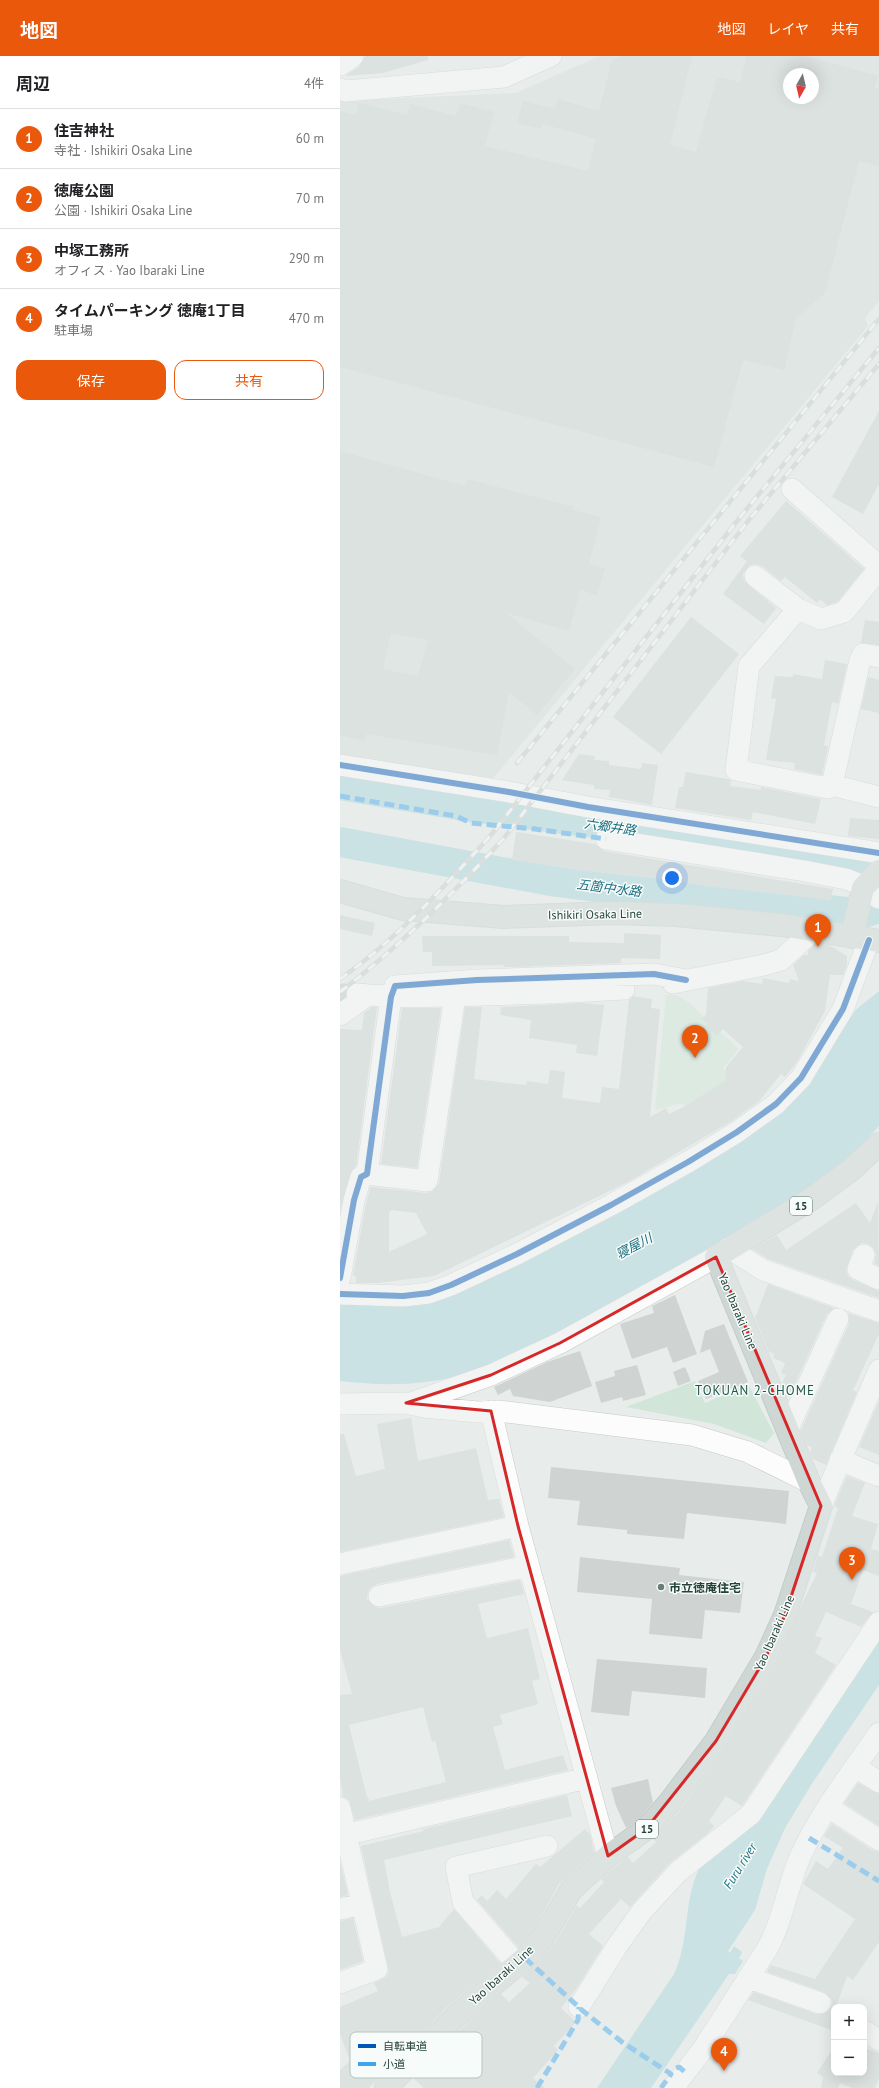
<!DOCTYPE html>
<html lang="ja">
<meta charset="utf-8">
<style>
body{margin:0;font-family:"PT Sans","Noto Sans JP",sans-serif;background:#f6f6f6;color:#202124}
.controls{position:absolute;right:12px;bottom:12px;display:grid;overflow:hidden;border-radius:8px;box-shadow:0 4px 16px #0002}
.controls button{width:36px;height:36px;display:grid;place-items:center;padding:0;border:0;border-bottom:1px solid #e0e0e0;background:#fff;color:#202124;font:20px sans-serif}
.compass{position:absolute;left:443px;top:12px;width:36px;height:36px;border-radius:50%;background:#fff;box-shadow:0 4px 16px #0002;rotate:188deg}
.you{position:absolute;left:332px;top:822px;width:14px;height:14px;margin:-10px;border:3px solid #fff;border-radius:50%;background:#1a73e8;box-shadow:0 0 0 6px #1a73e833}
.badge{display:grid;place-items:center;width:26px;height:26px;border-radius:50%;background:#ea580c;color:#fff;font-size:13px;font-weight:700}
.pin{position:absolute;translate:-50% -33px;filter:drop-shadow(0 1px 2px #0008)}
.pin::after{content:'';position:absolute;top:21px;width:14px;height:12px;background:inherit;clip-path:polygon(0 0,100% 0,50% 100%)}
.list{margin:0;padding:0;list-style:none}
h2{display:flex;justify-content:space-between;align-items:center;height:52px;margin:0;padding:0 16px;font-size:17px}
h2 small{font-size:13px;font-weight:400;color:#757577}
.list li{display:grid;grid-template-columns:26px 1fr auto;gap:12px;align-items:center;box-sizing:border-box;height:60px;padding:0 16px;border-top:1px solid #e0e0e0}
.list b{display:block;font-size:15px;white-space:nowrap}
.list p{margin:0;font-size:13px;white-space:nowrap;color:#757577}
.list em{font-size:13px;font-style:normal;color:#757577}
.actions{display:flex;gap:8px;padding:12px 16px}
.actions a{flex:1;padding:9px 0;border:1px solid #ea580c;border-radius:12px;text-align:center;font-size:14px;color:#ea580c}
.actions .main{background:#ea580c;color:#fff}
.map{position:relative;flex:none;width:539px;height:2032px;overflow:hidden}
header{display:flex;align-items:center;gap:24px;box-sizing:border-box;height:56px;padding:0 20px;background:#ea580c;color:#fff}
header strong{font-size:19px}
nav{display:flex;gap:22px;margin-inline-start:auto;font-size:14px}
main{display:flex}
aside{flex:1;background:#fff}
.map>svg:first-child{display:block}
.built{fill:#d6dedb;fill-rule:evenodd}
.green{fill:#d1e6d8}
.water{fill:#a9d4db}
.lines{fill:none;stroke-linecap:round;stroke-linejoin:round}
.river{stroke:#a9d4db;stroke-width:30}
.building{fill:#cfd4d2;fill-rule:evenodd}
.minor-tunnel{stroke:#c1cbc8;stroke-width:21;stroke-dasharray:21 10;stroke-linecap:butt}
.minor-casing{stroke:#c5cac8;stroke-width:22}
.major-casing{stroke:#c3ccc9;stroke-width:24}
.minor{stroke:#fcfcfc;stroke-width:21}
.major{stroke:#cfd7d5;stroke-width:22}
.rail-casing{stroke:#c9cdcc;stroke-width:4.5}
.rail{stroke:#f7fbf9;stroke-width:3;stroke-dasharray:9;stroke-linecap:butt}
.quiet{stroke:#3ea4ec;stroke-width:5;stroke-dasharray:10 5;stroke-linecap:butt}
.cycleway-casing{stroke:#f7fbf9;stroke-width:8}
.cycleway{stroke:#0057b8;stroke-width:6}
.marked{fill:none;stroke:#d62828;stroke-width:3;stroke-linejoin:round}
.poi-dot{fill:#697e78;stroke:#f7fbf9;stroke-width:1.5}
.labels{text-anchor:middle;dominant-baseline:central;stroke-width:3;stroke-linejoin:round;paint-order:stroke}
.shield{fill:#f7fbf9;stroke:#637a73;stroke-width:1}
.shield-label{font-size:11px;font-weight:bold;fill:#24423a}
.street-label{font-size:12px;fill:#24423a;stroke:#f7fbf9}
.poi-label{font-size:12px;font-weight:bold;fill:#24423a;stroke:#f7fbf9;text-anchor:start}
.water-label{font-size:13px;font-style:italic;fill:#1c6f80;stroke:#f7fbf9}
.neighbourhood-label{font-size:13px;letter-spacing:1px;fill:#1f5548;stroke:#f7fbf9}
.key{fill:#f7fbf9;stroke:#b8c4c0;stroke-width:1}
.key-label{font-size:11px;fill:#24423a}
</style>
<header>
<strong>地図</strong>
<nav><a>地図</a><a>レイヤ</a><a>共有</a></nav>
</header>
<main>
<aside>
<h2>周辺<small>4件</small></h2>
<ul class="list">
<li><span class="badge">1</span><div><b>住吉神社</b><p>寺社 · Ishikiri Osaka Line</p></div><em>60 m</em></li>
<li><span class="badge">2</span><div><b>徳庵公園</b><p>公園 · Ishikiri Osaka Line</p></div><em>70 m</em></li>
<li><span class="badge">3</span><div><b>中塚工務所</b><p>オフィス · Yao Ibaraki Line</p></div><em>290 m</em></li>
<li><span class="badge">4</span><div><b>タイムパーキング 徳庵1丁目</b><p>駐車場</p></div><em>470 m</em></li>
</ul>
<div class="actions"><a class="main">保存</a><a>共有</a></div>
</aside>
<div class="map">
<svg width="539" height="2032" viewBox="0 0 539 2032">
<rect width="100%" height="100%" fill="#e8edeb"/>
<path class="built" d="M 260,0 L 539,0 L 539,245 L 525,262 L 528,270 L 155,720 L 148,725 L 0,705 L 0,45 L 176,37 ZM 449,18 L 473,18 L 473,42 L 449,42 Z"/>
<path class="green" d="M 326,939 L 337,939 L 348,946 L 399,993 L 383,1012 L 399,1028 L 351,1059 L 342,1047 L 315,1054 Z
M 355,1325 L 365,1347 L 408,1328 L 434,1377 L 426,1387 L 374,1368 L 286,1351 Z"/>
<path class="water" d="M 539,935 L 539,1070 C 478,1140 392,1180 312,1225 C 254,1259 187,1301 122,1319 C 82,1330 41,1330 0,1325 L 0,1243 L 63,1246 L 379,1095 L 518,952 Z
M 539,1585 L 539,1629 L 473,1726 L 445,1772 L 427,1813 L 415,1854 L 388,1895 L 390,1897 L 394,1890 L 402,1896 L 399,1902 L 403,1905 L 395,1918 L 389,1918 L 311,2032 L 257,2032 L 334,1918 C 351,1882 342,1840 363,1805 Z"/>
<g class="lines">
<path class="river" d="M 0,729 L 130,751 L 263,768 L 383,786 L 516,809 L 539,816
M 0,786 L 211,825 L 273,833 L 498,855 C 511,856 529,860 539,850"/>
</g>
<path class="building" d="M 25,0 L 88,0 L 88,4 L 43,17 L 5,20 L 20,10 Z
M 282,0 L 352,0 L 330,89 L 356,96 L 377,21 L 400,26 L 407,0 L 466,0 L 538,20 L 534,32 L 539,33 L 539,110 L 519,105 L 485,237 L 456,262 L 444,314 L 403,304 L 374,411 L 0,311 L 0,55 L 16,59 L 19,47 L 67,59 L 70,48 L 116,60 L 120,47 L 154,56 L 145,90 L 248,115 L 256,83 L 203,68 L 202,73 L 177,67 L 183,45 L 215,53 L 218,43 L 259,55 L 272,4 ZM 449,18 L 473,18 L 473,42 L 449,42 Z
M 539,355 L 539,428 L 523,458 L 492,441 Z
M 0,395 L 125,430 L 127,423 L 234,451 L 233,454 L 261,461 L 249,508 L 265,512 L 257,539 L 240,534 L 229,575 L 166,557 L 235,613 L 197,659 L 169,636 L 157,699 L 26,678 L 25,685 L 0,679 ZM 51,577 L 88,584 L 78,620 L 43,613 Z
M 446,445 L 524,513 L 497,546 L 487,549 L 480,543 L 477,547 L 445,521 L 441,525 L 422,510 L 416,508 L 410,509 L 403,518 L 404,525 L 436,552 L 424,568 L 383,538 L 407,505 L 400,500 Z
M 351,561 L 399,598 L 321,698 L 273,661 Z
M 525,564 L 539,566 L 539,589 L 521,587 Z
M 485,604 L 507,608 L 498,648 L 492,646 L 484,689 L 488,690 L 482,719 L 454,713 L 455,707 L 426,704 L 436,643 L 431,642 L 435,620 L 453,621 L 453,618 L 482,623 Z
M 528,621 L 539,624 L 539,657 L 521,653 Z
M 239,698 L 255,700 L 254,704 L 269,705 L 269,709 L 301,713 L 302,707 L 318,709 L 312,749 L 269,741 L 270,734 L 254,733 L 254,729 L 222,724 Z
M 346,716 L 388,723 L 391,724 L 390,730 L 421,734 L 421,731 L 481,743 L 475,768 L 413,756 L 411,764 L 335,752 L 339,731 L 343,731 Z
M 510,762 L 539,764 L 539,783 L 508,780 Z
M 176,776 L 255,788 L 264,795 L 493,833 L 491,844 L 374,831 L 322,823 L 245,815 L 172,804 Z
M 0,859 L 35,867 L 32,880 L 0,873 Z
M 284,877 L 321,879 L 320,903 L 281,902 L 281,907 L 175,911 L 164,911 L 164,909 L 92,910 L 92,896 L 83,896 L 82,880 L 229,880 L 229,886 L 284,887 Z
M 476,887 L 489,889 L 507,900 L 507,908 L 503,919 L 490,919 L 485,955 L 457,1006 L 445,1021 L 441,1018 L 419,1045 L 390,1066 L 288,1126 L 94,1220 L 37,1227 L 16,1227 L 16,1220 L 13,1220 L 26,1147 L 31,1131 L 86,1137 L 92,1136 L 99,1127 L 125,951 L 142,951 L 134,1023 L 186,1029 L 187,1025 L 208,1028 L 210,1014 L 225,1016 L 222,1042 L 260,1047 L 262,1031 L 279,1033 L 289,944 L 293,940 L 312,943 L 311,952 L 320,953 L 310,1061 L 326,1052 L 329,1058 L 344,1051 L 385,1025 L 386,1011 L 403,991 L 383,973 L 377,980 L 366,970 L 368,968 L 362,963 L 366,958 L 368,932 L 403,925 L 422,928 L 423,922 L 449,927 L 450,923 L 459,925 L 453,909 L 464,899 L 468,899 L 468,895 ZM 52,1154 L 76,1157 L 87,1178 L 49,1196 L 49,1156 Z
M 241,947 L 264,949 L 257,1000 L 236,997 L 237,989 L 189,982 L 191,964 L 160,959 L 161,951 Z
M 32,951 L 37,951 L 16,1110 L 10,1118 L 0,1154 L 0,973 L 22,974 L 24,957 Z
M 62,952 L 101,952 L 77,1112 L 41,1108 Z
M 538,1146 L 539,1210 L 534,1207 L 536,1198 L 533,1192 L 528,1188 L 522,1187 L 517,1190 L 513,1194 L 506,1214 L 508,1220 L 513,1224 L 539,1235 L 539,1242 L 428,1203 L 413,1193 L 437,1179 L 446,1194 L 516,1147 L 530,1167 Z
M 428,1228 L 494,1252 L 487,1258 L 449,1341 L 442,1327 L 446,1319 L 441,1317 L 445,1307 L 433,1302 L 434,1298 L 429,1296 L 415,1262 Z
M 335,1239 L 357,1298 L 333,1307 L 327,1291 L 292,1303 L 280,1268 L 314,1257 L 312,1250 Z
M 508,1257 L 539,1267 L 539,1278 L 513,1334 L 517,1336 L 486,1409 L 473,1403 L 470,1396 L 472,1391 L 467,1389 L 461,1374 L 509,1268 Z
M 384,1268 L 408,1326 L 366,1343 L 358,1325 L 379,1316 L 370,1293 L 360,1297 L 365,1275 Z
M 240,1295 L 252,1330 L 210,1346 L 173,1340 L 170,1333 L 158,1339 L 154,1331 L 207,1306 Z
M 297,1309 L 306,1339 L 283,1345 L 282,1341 L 261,1347 L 255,1326 L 275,1320 L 274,1315 Z
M 345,1311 L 351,1325 L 338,1330 L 333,1316 Z
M 539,1345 L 539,1399 L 519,1391 Z
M 71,1362 L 78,1405 L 136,1392 L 148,1444 L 159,1443 L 164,1461 L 0,1496 L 0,1378 L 4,1378 L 16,1420 L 45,1413 L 37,1368 Z
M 211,1411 L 449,1435 L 446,1468 L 347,1457 L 344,1483 L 287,1478 L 287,1474 L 237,1469 L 240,1445 L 208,1442 Z
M 507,1420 L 525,1427 L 512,1460 L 538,1468 L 531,1493 L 539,1495 L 539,1520 L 523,1514 L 511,1548 L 533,1556 L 521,1571 L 486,1556 L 475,1580 L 482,1582 L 475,1597 L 496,1609 L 402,1750 L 386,1740 L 369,1765 L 374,1770 L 367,1778 L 329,1808 L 290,1851 L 281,1843 L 249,1878 L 263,1890 L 236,1933 L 221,1952 L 236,1966 L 214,1990 L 218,1994 L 193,2022 L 205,2032 L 82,2032 L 83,2031 L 73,2022 L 87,2008 L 88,2010 L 90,2008 L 99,2018 L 122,1998 L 110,1984 L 125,1969 L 161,1938 L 169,1946 L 190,1927 L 182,1921 L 194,1910 L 216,1885 L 237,1849 L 240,1852 L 264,1826 L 261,1823 L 276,1810 L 288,1801 L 293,1807 L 316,1786 L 313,1783 L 339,1755 L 386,1692 L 437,1607 L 456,1564 L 462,1548 L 477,1517 L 473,1516 L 478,1499 L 482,1501 L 498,1452 L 494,1450 Z
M 169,1484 L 174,1501 L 37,1528 L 31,1531 L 28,1536 L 27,1543 L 35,1551 L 41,1552 L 180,1524 L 184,1538 L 138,1548 L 147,1582 L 188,1572 L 200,1623 L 192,1625 L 198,1648 L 160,1659 L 163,1668 L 153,1671 L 165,1714 L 223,1699 L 228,1714 L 15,1764 L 9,1744 L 2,1740 L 3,1740 L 0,1723 L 0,1639 L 12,1638 L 0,1594 L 0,1520 ZM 83,1651 L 92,1686 L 95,1685 L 106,1726 L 29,1745 L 28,1741 L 27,1741 L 9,1669 Z
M 240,1501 L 340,1512 L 339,1519 L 404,1526 L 400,1557 L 365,1554 L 362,1583 L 309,1578 L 312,1543 L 237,1536 Z
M 257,1603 L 367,1612 L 365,1642 L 292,1635 L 289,1660 L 251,1656 Z
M 308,1723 L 313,1746 L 298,1764 L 286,1772 L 276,1750 L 271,1732 Z
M 518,1727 L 539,1738 L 539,1770 L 504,1747 Z
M 227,1739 L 232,1760 L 44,1804 L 50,1836 L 62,1881 L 99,1871 L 114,1853 L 160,1907 L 107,1951 L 29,2032 L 0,2032 L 0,2014 L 10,2005 L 0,1978 L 0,1951 L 38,1935 L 34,1927 L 46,1921 L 49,1916 L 21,1790 L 84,1775 L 83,1773 Z
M 492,1768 L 532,1794 L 539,1796 L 539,1886 L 513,1924 L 507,1920 L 496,1951 L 494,1951 L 494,1975 L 408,1944 L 414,1936 L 476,1958 L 487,1956 L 491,1951 L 492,1944 L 484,1936 L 427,1916 L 431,1909 L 475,1923 L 515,1863 L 463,1828 L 476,1805 L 488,1813 L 503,1792 L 484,1780 Z
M 245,1773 L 250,1778 L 254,1796 L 219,1828 L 196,1870 L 178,1891 L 137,1844 L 142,1839 L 147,1845 L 157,1834 L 166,1843 L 196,1808 L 200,1811 Z
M 0,1806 L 8,1839 L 0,1841 Z
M 13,1862 L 23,1905 L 0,1914 L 0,1865 Z
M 494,1991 L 494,2017 L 524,2017 L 524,1992 L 539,1997 L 539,2022 L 535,2032 L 512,2032 L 500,2027 L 498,2032 L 481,2032 L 483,2021 L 477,2017 Z"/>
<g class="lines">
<path class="minor-tunnel" d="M 0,938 L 17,938"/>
<g class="minor-casing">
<path id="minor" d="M 0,9 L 13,0
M 0,33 L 6,35 L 164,21 L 211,0
M 452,433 L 539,510
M 415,520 L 458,553 L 409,610 L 396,714 L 488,732 L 492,729 L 539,741
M 458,553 L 481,563 L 504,556 L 539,513
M 0,709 L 169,736 L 248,751 L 539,797
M 492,729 L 520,604 L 523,598 L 539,601
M 266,783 L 465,815 L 506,823 L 524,830
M 523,832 L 539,842
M 333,927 L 424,909 L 441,904 L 466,881 L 471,873
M 17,938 C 58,942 100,940 141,939 C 189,938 237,936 284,933
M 0,959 L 28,939
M 27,1118 L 87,1125 L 115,940
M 389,1192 L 423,1214 L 539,1255
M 524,1199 L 518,1213 L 539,1223
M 0,1222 L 14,1144 L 21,1121 L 27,1118 L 51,941 L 55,930 L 137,924 L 314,918 L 346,924
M 0,1238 L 63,1240 L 89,1237 L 111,1229 L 177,1198 L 271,1149 L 348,1106 L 397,1076 L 436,1048 L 461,1022 L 503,953 L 529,884
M 74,1346 L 151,1319 L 220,1287 L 376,1201
M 0,1348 L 66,1347 L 84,1351 L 138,1356 L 159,1355 L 352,1379 L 408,1396 L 469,1426
M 151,1355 L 178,1470 L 268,1800
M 448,1373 L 498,1263
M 500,1404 L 539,1420
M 481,1450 L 539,1314
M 0,1508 L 178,1470
M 39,1540 L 189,1510
M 516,1711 L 539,1726
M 488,1751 L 539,1784
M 0,1752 L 37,1913 L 0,1927
M 0,1780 L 247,1722
M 0,1853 L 22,1848
M 177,1908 L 123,1846 L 116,1811 L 207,1790
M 409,1922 L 480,1947
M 239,1951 L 277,1890 L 302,1855 L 338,1816 L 411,1758 L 539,1566
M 524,1975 L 539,1984
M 333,2032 L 363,1993 L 427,1893 C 443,1865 447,1831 460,1801 C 480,1757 511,1717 539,1677"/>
</g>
<g class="major-casing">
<path id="major" d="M 0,835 L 63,853 L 164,861 L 273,857 L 336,859 L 441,869 L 539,885
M 512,881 L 523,832 L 539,815
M 46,2032 L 116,1960 L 185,1902 L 206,1877 L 231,1834 L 268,1800 L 306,1773 L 329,1747 L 376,1685 L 426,1601 L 445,1559 L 481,1450 L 469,1426 L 376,1201 L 470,1144 L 511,1114 L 539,1088"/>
</g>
<use href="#minor" class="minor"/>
<use href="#major" class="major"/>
<g class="rail-casing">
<path id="rail" d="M 177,707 L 539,263
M 0,923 C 57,883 104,831 151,779 L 401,460 L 539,292
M 0,936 C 60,890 113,838 164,782 L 408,465 L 539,308"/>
</g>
<use href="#rail" class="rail"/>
<path class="quiet" d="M 0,740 L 116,760 L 131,767 L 195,773 L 266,783
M 469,1782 L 539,1825
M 185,1902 L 243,1955 L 282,1986 L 331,2018 L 321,2032
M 336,2012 L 339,2011 L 345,2016
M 197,2032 L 238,1964 L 239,1951"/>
<g class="cycleway-casing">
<path id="cycleway" d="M 0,709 L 169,736 L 248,751 L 539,797
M 0,1222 L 14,1144 L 21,1121 L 27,1118 L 51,941 L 55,930 L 137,924 L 314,918 L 346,924
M 0,1238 L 63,1240 L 89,1237 L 111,1229 L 177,1198 L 271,1149 L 348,1106 L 397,1076 L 436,1048 L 461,1022 L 503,953 L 529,884"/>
</g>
<use href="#cycleway" class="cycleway"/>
</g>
<path d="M0 0H539V2032H0ZM 376,1201 L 481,1450 L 445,1559 L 426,1601 L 376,1685 L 306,1773 L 268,1800 L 178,1470 L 151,1355 L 66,1347 L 151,1319 L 220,1287 Z" fill="#e8edeb" fill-opacity=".55" fill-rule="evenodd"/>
<path class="marked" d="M 376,1201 L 481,1450 L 445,1559 L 426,1601 L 376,1685 L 306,1773 L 268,1800 L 178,1470 L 151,1355 L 66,1347 L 151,1319 L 220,1287 Z"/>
<circle class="poi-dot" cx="321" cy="1531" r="4"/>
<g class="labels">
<g class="shield">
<rect x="450" y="1141" width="22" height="18" rx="3"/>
<rect x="296" y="1764" width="22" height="18" rx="3"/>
</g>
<g class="shield-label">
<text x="461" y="1150">15</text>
<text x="307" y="1773">15</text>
</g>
<g class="street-label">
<text transform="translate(255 858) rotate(-1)">Ishikiri Osaka Line</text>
<text transform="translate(398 1255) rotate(67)">Yao Ibaraki Line</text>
<text transform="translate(434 1577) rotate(-66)">Yao Ibaraki Line</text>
<text transform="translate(161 1919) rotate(-42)">Yao Ibaraki Line</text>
</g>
<g class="poi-label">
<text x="329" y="1531">市立徳庵住宅</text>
</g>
<g class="water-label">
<text transform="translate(270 771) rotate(8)">六郷井路</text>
<text transform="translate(269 832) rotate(7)">五箇中水路</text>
<text transform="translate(294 1190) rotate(-28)">寝屋川</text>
<text transform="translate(400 1810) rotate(-58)">Furu river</text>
</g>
<g class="neighbourhood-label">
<text x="415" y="1334">TOKUAN 2-CHOME</text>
</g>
</g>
<rect x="10" y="1976" width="132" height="46" rx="6" class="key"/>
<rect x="18" y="1988" width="18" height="4" fill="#0057b8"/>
<rect x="18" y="2006" width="18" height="4" fill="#3ea4ec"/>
<g class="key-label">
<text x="43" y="1994">自転車道</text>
<text x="43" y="2012">小道</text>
</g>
</svg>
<div class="controls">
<button>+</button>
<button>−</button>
</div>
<svg class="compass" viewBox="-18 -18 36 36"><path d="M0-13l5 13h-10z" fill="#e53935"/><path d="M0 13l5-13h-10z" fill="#757577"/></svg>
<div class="you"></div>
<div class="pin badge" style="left:478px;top:891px">1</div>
<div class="pin badge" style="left:355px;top:1002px">2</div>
<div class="pin badge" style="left:512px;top:1524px">3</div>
<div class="pin badge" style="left:384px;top:2015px">4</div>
</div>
</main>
